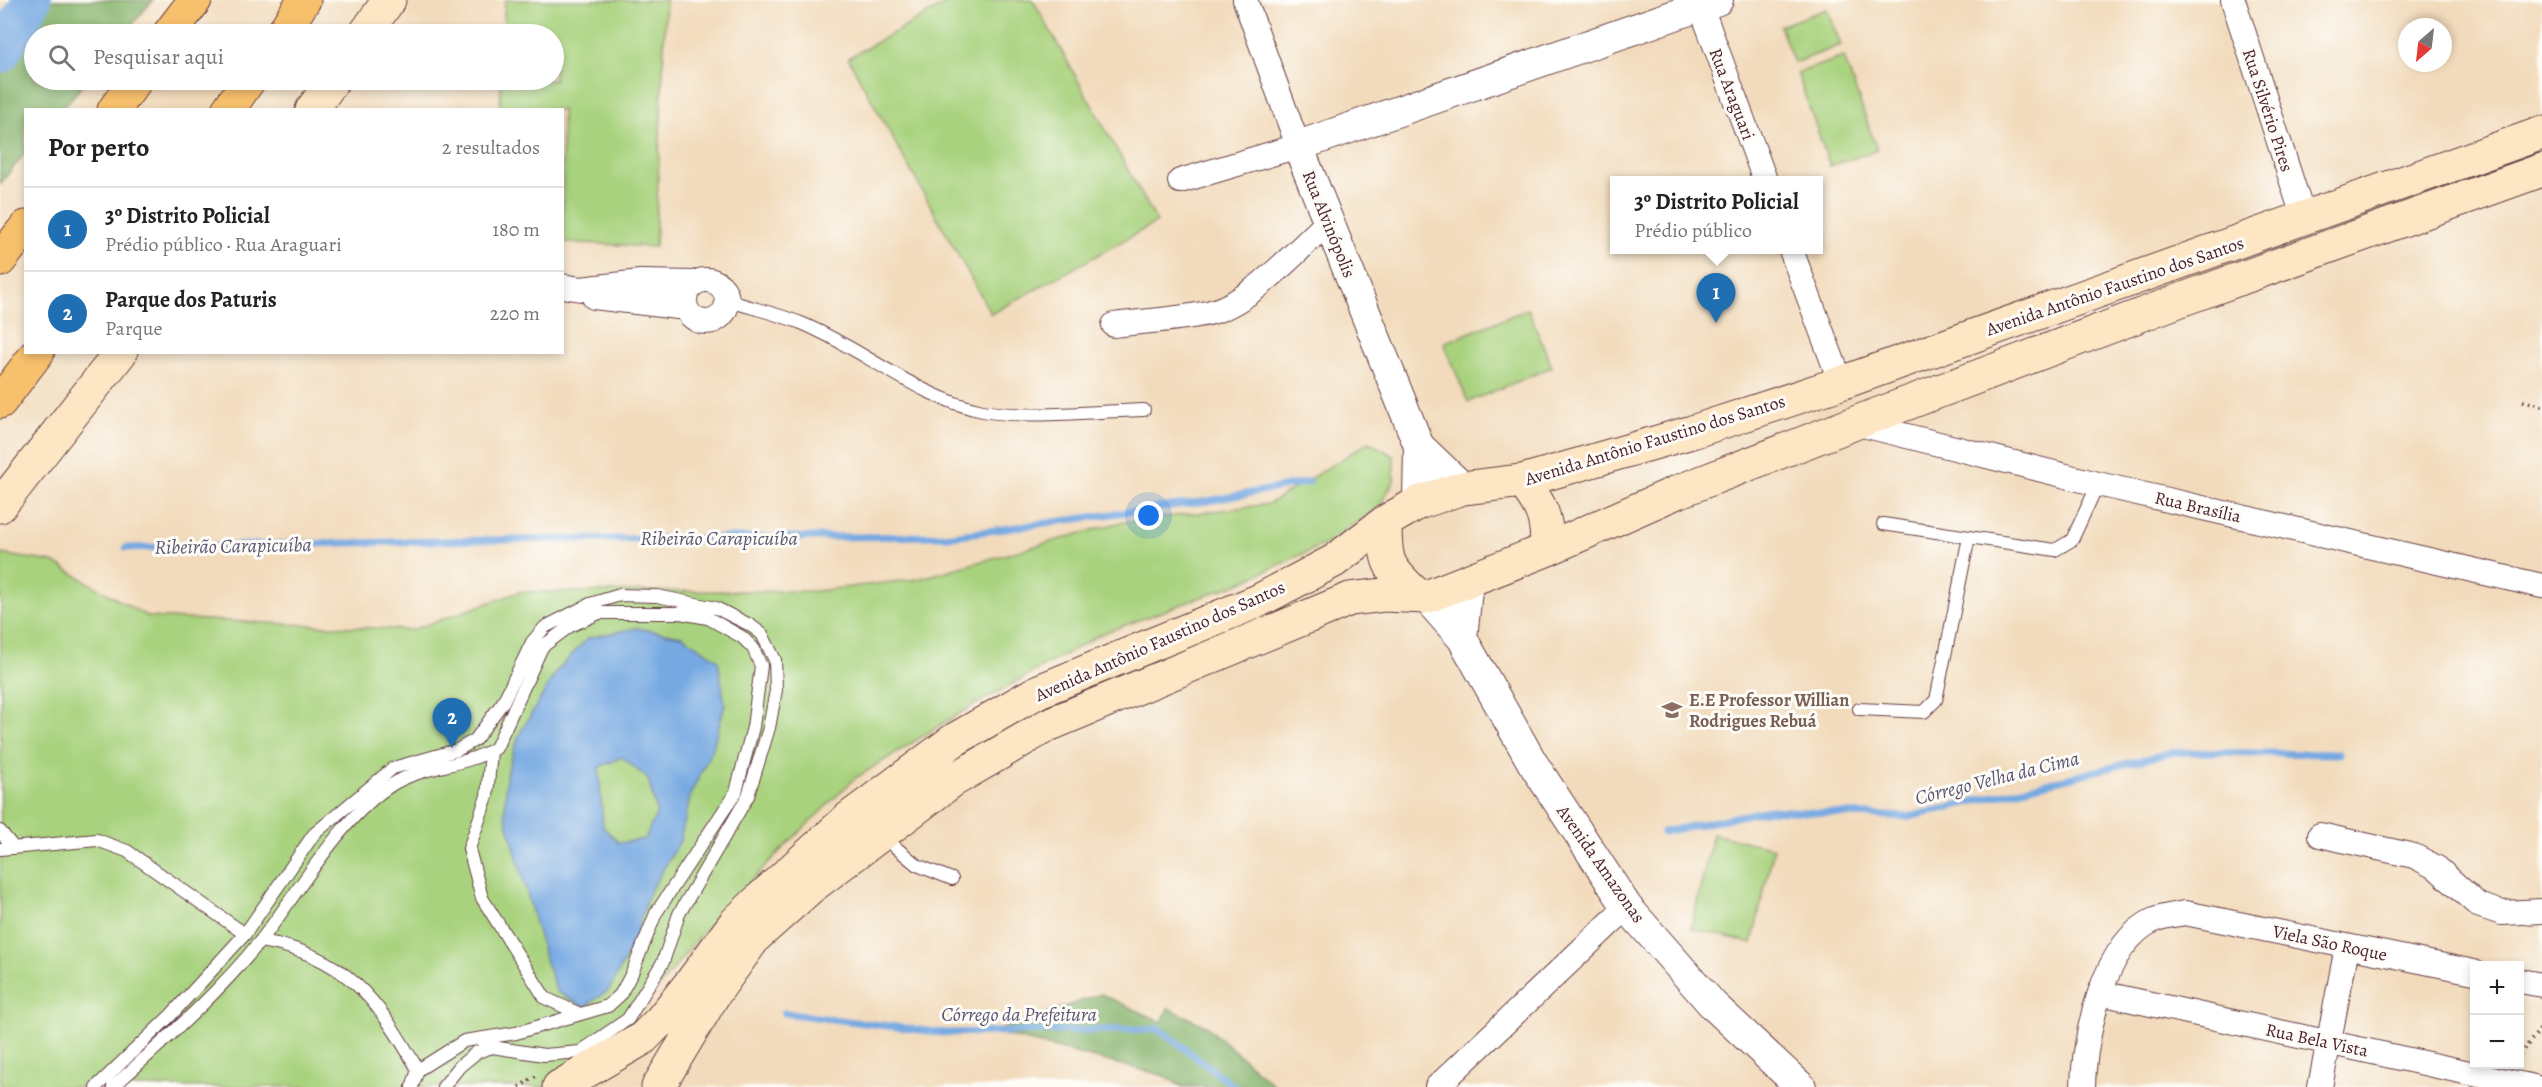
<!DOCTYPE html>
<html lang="pt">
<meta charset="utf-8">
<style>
body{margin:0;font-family:Alegreya,serif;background:#f2f2f2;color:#222}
.controls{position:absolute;right:18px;bottom:18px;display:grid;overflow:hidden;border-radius:0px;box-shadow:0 3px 9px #0003}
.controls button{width:54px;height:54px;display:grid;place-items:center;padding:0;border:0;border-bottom:2px solid #e0e0e0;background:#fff;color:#222;font:30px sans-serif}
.compass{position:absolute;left:2398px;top:18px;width:54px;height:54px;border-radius:50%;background:#fff;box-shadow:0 3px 9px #0003;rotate:208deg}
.you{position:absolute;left:1149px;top:516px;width:21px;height:21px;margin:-15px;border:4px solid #fff;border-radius:50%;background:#1a73e8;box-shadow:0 0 0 9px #1a73e833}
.badge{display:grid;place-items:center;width:39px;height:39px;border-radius:50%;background:#1f6fb2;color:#fff;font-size:20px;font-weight:700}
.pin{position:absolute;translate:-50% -50px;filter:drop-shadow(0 2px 3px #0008)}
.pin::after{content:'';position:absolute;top:32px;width:21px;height:18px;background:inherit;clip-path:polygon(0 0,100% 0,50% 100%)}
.popup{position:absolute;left:1610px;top:176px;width:213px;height:78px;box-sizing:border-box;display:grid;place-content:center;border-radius:0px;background:#fff;filter:drop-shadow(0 2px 4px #0005);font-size:20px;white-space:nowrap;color:#767676}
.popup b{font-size:22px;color:#222}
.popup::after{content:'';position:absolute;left:50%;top:100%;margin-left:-12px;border:12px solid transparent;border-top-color:#fff}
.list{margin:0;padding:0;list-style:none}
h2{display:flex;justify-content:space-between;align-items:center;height:78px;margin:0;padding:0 24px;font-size:26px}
h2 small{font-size:20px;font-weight:400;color:#767676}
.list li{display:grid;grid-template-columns:39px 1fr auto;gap:18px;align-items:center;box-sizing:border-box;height:84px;padding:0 24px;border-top:2px solid #e0e0e0}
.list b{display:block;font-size:22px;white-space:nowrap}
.list p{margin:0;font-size:20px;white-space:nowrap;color:#767676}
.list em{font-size:20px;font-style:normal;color:#767676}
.icon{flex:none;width:33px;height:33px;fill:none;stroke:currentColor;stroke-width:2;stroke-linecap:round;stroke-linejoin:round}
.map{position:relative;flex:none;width:2542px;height:1087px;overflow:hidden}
.search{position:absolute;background:#fff;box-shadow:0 3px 9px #0003;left:24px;top:24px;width:540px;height:66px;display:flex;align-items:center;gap:15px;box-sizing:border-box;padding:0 21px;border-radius:33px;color:#767676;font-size:22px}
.panel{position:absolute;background:#fff;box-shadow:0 3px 9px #0003;left:24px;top:108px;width:540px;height:246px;border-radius:0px}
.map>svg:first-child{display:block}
.green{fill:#a8d27d;stroke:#797854;stroke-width:1.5}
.forest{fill:#86b46c;stroke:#686a4c;stroke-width:1.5}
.water{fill:#76a9e2;stroke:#606486;stroke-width:1.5;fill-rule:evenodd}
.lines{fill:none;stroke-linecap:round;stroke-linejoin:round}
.stream{stroke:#76a9e2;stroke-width:7}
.river{stroke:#76a9e2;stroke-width:39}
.service-casing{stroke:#633b41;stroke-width:14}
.minor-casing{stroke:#633b41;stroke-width:26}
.tertiary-casing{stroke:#633b41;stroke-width:32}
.secondary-casing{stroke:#633b41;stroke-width:35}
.motorway-casing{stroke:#633b41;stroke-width:35}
.path{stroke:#633b41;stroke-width:4;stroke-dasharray:1.5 4.5;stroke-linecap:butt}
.service{stroke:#fff;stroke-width:12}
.minor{stroke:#fff;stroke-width:24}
.tertiary{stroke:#fff;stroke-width:30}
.secondary{stroke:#fce6c4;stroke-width:33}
.motorway{stroke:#f7c06c;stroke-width:33}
.labels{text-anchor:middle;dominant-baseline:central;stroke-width:6;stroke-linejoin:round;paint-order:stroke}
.street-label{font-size:18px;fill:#4a1f2b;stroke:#fdfcf7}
.education-label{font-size:18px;font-weight:bold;fill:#785e54;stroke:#fdfcf7;text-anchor:start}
.water-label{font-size:20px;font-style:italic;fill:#5c5674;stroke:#fdfcf7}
</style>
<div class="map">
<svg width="2542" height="1087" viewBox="0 0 2542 1087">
<rect width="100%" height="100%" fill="#fdfcf7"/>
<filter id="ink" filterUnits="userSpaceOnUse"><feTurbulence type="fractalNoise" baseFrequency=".0167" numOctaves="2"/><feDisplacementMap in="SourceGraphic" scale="12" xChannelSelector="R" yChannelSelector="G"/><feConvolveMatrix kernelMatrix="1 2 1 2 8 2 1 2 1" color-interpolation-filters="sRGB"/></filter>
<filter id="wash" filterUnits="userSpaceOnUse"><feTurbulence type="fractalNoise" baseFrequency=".008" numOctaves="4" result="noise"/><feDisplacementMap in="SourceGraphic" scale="24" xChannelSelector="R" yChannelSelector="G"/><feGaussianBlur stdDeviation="1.35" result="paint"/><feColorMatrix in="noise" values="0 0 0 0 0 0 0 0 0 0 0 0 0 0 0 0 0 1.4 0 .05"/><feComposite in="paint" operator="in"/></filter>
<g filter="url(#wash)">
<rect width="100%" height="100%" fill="#f2dbbc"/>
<path class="green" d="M 505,0 L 666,0 L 655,247 L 563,242 L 562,110 L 500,109 L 501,80 L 554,80 L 554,34 L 503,34 Z
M 953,0 L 1033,0 L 1157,222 L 991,314 L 848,58 Z
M 1827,9 L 1841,45 L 1794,63 L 1780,26 Z
M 1844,57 L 1877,150 L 1830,166 L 1797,73 Z
M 1528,309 L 1552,367 L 1468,402 L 1444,343 Z
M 1369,442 L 1394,456 L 1394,481 L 1379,507 L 1323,545 L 1237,584 L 1101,634 L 955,716 L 854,779 L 774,857 L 703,932 L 645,1004 L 547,1087 L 0,1087 L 1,554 L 53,562 L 148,617 L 412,630 L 519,592 L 816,591 L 918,579 L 1118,523 L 1269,504 Z
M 1713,834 L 1774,848 L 1752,943 L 1691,928 Z"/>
<path class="forest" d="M 44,0 L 153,0 L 124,34 L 34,34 L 34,80 L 87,80 L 62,109 L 26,110 L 25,153 L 0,184 L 0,77 Z
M 1101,994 L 1162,1022 L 1168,1008 L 1206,1026 L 1276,1087 L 1182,1087 L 1165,1076 L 993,1032 Z"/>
<path class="water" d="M 636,628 L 682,636 L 718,660 L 725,705 L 712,750 L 691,793 L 680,841 L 649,893 L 632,946 L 609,990 L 584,1007 L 557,992 L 546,962 L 505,814 L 506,775 L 519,735 L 556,672 L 588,638 ZM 622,757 L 648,779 L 657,812 L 645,839 L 619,843 L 603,827 L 599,767 Z"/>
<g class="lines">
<path class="stream" d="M 126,548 L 485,540 L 952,536 L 1208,501 L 1309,482
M 1663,832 L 1769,810 L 1909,817 L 2174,752 L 2339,754
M 784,1013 L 944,1033 L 1159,1029 L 1235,1087"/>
<path class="river" d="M 0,54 L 32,0"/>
</g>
</g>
<g filter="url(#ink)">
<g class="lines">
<g class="service-casing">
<path id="service" d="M 727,300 C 751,308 778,314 801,323 C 862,348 918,398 983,411 C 1028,419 1097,411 1144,410
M 1883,524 L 2055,550 L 2072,540 L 2098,484
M 1859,709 L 1924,712 L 1936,700 L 1969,537
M 491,751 L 487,796 L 469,849 L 482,898 L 545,998 L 580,1014
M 0,831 L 14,848
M 882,836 L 917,865 L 952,879
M 0,849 L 97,840 L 127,851 L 245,934
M 260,941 C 345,954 378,1000 418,1070
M 96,1087 L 171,1015 L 245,934 L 314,834 L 393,768 L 457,750 L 475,740 L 503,702 L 532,642 L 545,627 L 590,604 L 620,595 L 657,596 L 716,608 L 750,625 L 762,634 L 775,660 L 776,690 L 769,728 L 748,796 L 679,914 L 663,962 L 628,1019 L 580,1052 L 544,1055 L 492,1047 L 477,1052 L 460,1066 L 443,1087
M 113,1087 C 165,1040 218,994 261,940 C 300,891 340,817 393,784 C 424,765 464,767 496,748 L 542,647 L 570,626 L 599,613 L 680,613 L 708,618 L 742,637 L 753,648 L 761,666 L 753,727 L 736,792 L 656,913 L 632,973 L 620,995 L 608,1006 L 516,1033 L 464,1041 L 418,1070 L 412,1087"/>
</g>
<g class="minor-casing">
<path id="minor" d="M 2233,0 L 2304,219
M 1701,7 L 1765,180
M 1180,181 L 1298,146 L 1245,0
M 1791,250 L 1841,383
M685 301a21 21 0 1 1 42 0a21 21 0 1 1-42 0Z
M 562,286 L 581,289 L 640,282 L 695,283
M 594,297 L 686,308
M 1114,325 C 1142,321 1190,319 1215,311 C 1255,298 1297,250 1328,222
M 1855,423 L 2098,484 L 2542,586
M 2320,835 L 2414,856 L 2437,868 L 2478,905 L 2502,913 L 2542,911
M 2520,981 L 2542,985
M 2100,993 L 2534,1087
M 1437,1087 L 1627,907
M 2083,1087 C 2084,1037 2103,943 2154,920 C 2163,916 2175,915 2185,913 L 2474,972
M 2320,1087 L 2347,947"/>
</g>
<g class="tertiary-casing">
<path id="tertiary" d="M 1463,488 L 1419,446 L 1298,146 L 1718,0
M 1418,503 L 1419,446
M 1426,597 L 1462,638 L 1532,762 L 1627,907 L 1713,1005 L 1801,1087
M 1462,638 L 1468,581"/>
</g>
<g class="secondary-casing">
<path id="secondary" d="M 365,34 L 389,0
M 312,110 L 333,80
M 1522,481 C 1541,504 1549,520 1546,550
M 0,506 L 121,352
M 1385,522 C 1385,563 1387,567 1417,595
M 559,1087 L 642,1039 L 660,1021 L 693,980 L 735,923 L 762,897 L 849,818 L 954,740 L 1039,691 L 1258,601 L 1334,561 L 1385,522 L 1418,503 L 1463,488 L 1522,481 L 1692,432 L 1841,383 L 2542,133
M 658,1087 L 714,994 L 755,937 L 811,887 L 952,781 L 1048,725 L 1350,599 L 1384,595 L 1426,597 L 1546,550 L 1677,492 L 1855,423 L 2186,298 L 2542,170"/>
</g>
<g class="motorway-casing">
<path id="motorway" d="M 169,34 L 195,0
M 282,34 L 304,0
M 114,110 L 136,80
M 228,110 L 249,80
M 0,260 L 26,227
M 0,402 L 38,352"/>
</g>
<path class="path" d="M 2523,401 L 2542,406
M 2520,1054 L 2542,1027
M 519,1087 L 536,1076"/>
<use href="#service" class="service"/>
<use href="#minor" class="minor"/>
<use href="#tertiary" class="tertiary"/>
<use href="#secondary" class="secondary"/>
<use href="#motorway" class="motorway"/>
</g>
</g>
<defs>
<g id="school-bare" transform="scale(1.62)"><path d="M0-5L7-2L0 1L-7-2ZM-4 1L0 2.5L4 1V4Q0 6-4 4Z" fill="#8d6e63" stroke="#fdfcf7" stroke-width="2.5" paint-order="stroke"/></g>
</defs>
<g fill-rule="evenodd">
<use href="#school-bare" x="1672" y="710"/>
</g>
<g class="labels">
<g class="street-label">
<text transform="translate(1732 94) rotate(69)">Rua Araguari</text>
<text transform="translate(2268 110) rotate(72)">Rua Silvério Pires</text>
<text transform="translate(1329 224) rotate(68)">Rua Alvinópolis</text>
<text transform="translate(2115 286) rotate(-19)">Avenida Antônio Faustino dos Santos</text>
<text transform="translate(1655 440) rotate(-17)">Avenida Antônio Faustino dos Santos</text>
<text transform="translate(2198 507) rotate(13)">Rua Brasília</text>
<text transform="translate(1160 641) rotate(-24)">Avenida Antônio Faustino dos Santos</text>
<text transform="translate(1601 864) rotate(55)">Avenida Amazonas</text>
<text transform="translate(2330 943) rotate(12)">Viela São Roque</text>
<text transform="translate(2317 1040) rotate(12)">Rua Bela Vista</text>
</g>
<g class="education-label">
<text x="1689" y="700">E.E Professor Willian<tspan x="1689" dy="21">Rodrigues Rebuá</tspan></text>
</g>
<g class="water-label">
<text x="719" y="538">Ribeirão Carapicuíba</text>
<text transform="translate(233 546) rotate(-1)">Ribeirão Carapicuíba</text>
<text transform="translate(1997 778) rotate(-14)">Córrego Velha da Cima</text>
<text x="1019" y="1014">Córrego da Prefeitura</text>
</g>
</g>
</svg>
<div class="controls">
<button>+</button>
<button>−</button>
</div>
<svg class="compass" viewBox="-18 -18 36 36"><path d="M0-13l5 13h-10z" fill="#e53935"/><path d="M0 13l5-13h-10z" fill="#767676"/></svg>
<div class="you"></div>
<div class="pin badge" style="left:1716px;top:323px">1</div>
<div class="popup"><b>3º Distrito Policial</b>Prédio público</div>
<div class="pin badge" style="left:452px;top:748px">2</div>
<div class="search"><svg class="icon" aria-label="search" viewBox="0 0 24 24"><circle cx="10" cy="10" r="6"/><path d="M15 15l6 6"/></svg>Pesquisar aqui</div>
<section class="panel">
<h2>Por perto<small>2 resultados</small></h2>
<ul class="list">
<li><span class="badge">1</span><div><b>3º Distrito Policial</b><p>Prédio público · Rua Araguari</p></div><em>180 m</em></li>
<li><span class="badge">2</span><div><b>Parque dos Paturis</b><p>Parque</p></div><em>220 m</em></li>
</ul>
</section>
</div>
